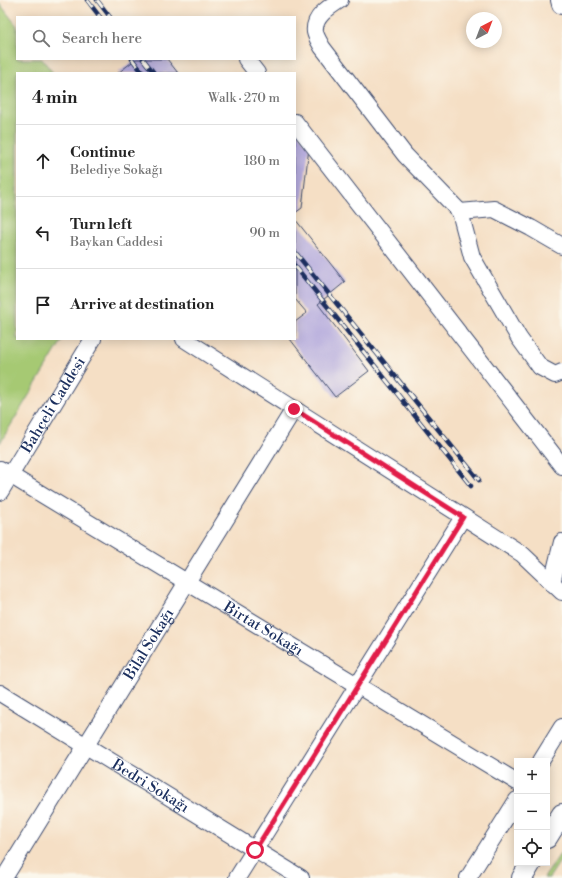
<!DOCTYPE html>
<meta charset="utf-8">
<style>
body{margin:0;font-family:"Libre Bodoni",serif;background:#f2f2f2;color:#222}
.controls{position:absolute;right:12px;bottom:12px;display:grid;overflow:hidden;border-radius:0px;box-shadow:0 2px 10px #0003}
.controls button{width:36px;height:36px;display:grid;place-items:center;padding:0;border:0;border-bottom:1px solid #e0e0e0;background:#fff;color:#222;font:20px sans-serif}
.compass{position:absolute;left:466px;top:12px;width:36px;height:36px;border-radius:50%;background:#fff;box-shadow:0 2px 10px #0003;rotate:42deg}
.stop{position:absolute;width:12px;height:12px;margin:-9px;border:3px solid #e11d48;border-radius:50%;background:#fff}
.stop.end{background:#e11d48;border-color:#fff;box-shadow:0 1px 4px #0008}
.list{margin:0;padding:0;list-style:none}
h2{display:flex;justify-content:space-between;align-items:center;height:52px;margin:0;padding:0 16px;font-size:17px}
h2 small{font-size:13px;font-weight:400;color:#767676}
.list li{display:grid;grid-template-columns:26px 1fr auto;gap:12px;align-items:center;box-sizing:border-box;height:72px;padding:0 16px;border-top:1px solid #e0e0e0}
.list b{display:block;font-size:15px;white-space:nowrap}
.list p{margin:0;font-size:13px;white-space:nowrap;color:#767676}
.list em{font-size:13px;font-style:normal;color:#767676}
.icon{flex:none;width:22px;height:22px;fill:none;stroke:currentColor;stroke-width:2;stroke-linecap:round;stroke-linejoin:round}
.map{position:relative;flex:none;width:562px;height:878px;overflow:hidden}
.search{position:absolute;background:#fff;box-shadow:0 2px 10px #0003;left:16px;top:16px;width:280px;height:44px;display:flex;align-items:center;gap:10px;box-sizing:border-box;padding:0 14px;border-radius:0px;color:#767676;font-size:15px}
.panel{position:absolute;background:#fff;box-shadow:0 2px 10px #0003;left:16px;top:72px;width:280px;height:268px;border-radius:0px}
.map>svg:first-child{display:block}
.green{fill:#a6c973;stroke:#607c68}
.building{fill:#b5abdd}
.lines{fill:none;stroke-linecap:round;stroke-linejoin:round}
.minor-casing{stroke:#3c496d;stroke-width:18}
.major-casing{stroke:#3c496d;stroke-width:22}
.minor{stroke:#fff;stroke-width:16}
.major{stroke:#fff;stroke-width:20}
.rail-casing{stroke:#1b2f5e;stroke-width:4.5}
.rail{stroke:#fbf7ec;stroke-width:3;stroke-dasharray:9;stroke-linecap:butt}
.route{stroke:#e11d48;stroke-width:5}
.labels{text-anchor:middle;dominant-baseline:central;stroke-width:3.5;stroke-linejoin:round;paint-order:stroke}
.street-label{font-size:15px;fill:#1b2f5e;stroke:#fbf7ec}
</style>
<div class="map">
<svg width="562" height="878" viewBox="0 0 562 878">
<rect width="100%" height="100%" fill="#fbf7ec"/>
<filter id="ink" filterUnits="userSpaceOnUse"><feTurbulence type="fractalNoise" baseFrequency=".025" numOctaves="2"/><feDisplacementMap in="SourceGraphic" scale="8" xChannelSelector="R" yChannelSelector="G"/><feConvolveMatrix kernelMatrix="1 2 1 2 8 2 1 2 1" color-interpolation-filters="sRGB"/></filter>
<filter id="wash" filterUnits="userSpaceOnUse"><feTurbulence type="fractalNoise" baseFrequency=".012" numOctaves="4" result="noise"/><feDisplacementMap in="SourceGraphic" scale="16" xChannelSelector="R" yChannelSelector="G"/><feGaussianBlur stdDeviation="0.9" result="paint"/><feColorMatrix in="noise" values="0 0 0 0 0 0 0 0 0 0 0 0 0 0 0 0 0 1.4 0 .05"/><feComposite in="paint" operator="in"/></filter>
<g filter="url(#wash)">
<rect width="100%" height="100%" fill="#f5dfc5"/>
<path class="green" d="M 0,4 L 17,26 L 17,59 L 42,59 L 53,73 L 17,73 L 17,339 L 63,339 L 0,443 Z
M 562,851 L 562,858 L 549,878 L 544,878 Z"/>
<g id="blocks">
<path class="building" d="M 136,59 L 167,59 L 178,73 L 118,73 Z
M 295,130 L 309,147 L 302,208 L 295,213 Z
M 295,219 L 345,282 L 318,304 L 369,371 L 335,397 L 290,339 L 295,339 L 295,322 L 307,313 L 295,299 Z"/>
</g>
</g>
<g filter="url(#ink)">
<use href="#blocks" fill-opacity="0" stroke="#3c496d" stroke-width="1"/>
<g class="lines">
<g class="minor-casing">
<g id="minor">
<path d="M 340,0 C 329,7 313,17 315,32 C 316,37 320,43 322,47 L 405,155 L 460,212 L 472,257 L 519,338 L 540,367 L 555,375 L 562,372"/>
<path d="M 246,59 L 257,73"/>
<path d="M 295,122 L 562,466"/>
<path d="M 460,212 L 494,209 L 531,228 L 562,246"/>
<path d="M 184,339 L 522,554 L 562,592"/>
<path id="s1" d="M 0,469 L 517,782"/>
<path id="s2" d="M 0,492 L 93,339"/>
<path d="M 552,583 L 562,542"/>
<path id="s3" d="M 0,693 L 301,878"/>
<path d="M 541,761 L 562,727"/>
<path id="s4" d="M 4,878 L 294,409"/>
<path d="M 237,878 L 463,517"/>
<path d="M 468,878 L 517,800"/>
</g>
</g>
<g class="major-casing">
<path id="major" d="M 561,0 L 562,4
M 547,838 L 562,814
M 522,878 L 531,863"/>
</g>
<use href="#minor" class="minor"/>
<use href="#major" class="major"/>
<g class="rail-casing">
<path id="rail" d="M 87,0 L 100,17
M 97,0 L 110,17
M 132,59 L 143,73
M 143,59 L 154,73
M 295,252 L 479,480
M 295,266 L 471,486"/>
</g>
<use href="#rail" class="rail"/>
</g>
</g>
<g class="lines" filter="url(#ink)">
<path class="route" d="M 255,850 L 463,517 L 294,409"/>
</g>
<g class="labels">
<g class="street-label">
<text stroke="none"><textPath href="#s2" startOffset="102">Bahçeli Caddesi</textPath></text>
<text stroke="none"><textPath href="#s1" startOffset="308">Birtat Sokağı</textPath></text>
<text stroke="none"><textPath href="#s4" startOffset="275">Bilal Sokağı</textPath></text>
<text stroke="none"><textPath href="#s3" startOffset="177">Bedri Sokağı</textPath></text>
</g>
</g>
</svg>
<div class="controls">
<button>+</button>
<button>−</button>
<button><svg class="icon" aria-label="locate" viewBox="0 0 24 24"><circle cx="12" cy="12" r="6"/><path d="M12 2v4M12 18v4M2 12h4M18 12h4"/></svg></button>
</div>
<svg class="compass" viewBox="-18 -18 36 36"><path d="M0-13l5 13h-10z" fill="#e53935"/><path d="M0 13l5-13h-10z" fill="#767676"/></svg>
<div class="stop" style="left:255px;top:850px"></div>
<div class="stop end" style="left:294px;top:409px"></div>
<div class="search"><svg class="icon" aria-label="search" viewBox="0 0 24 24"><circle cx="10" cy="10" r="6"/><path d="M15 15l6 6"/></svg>Search here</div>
<section class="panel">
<h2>4 min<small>Walk · 270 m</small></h2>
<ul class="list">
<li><svg class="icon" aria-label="ahead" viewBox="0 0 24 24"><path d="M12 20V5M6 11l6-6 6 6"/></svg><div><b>Continue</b><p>Belediye Sokağı</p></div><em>180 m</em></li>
<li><svg class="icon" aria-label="left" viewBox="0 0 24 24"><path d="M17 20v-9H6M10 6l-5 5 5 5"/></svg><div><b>Turn left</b><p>Baykan Caddesi</p></div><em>90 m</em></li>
<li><svg class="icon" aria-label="arrive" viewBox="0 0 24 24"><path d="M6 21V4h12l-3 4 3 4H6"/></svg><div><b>Arrive at destination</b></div></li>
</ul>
</section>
</div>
